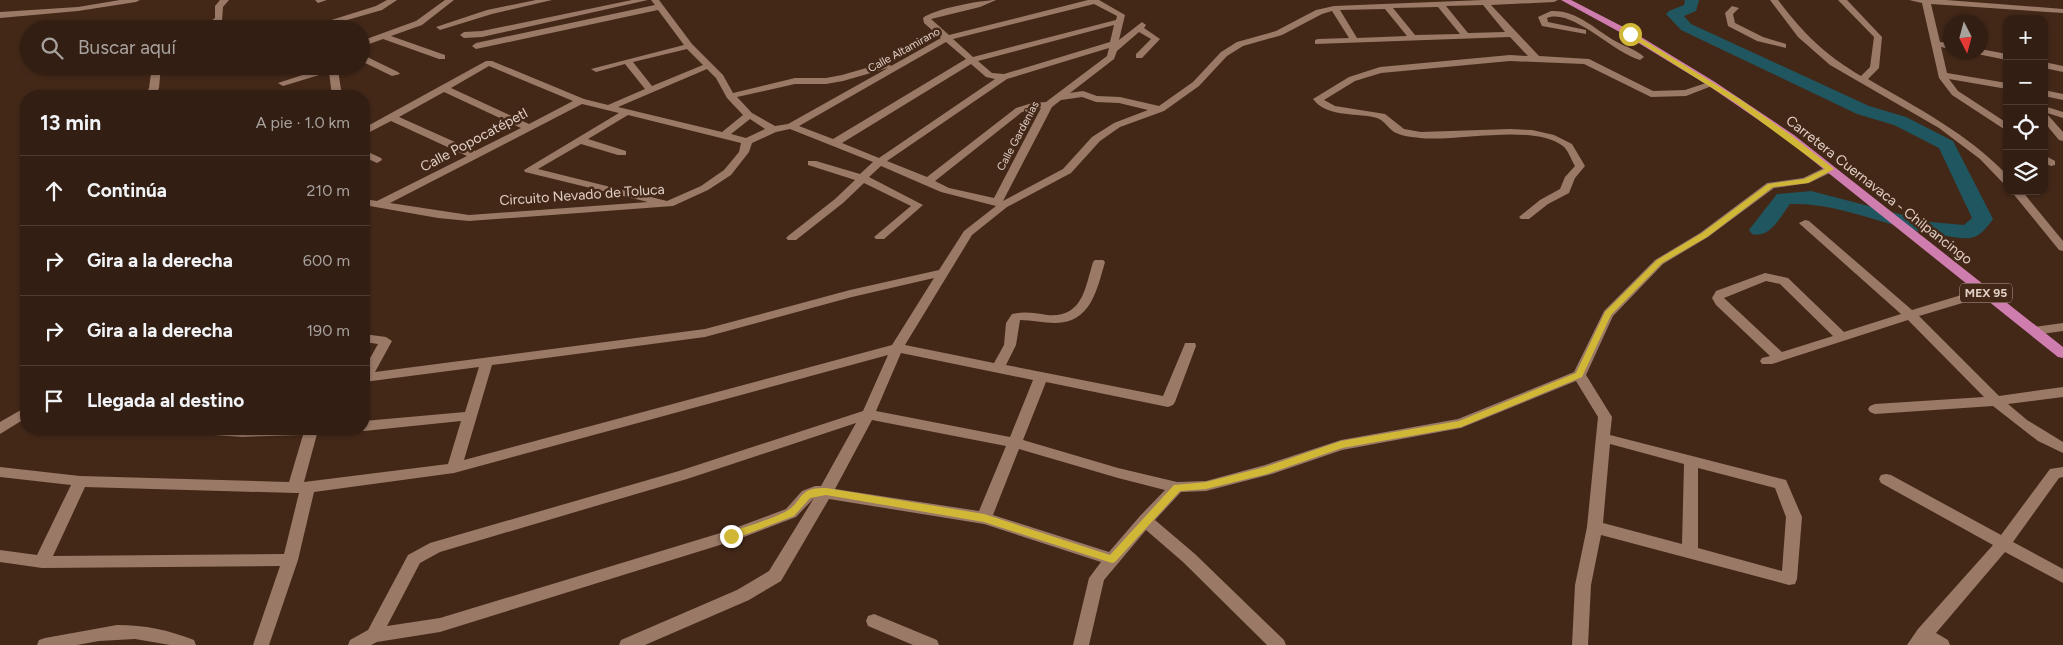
<!DOCTYPE html>
<html lang="es">
<meta charset="utf-8">
<style>
body{margin:0;font-family:Figtree,sans-serif;background:#3a271b;color:#f1f3f6}
.controls{position:absolute;right:15px;top:15px;display:grid;overflow:hidden;border-radius:10px;box-shadow:0 1px 4px #0004}
.controls button{width:45px;height:45px;display:grid;place-items:center;padding:0;border:0;border-bottom:1px solid #4d3c32;background:#321e12;color:#f1f3f6;font:25px sans-serif}
.compass{position:absolute;left:1943px;top:15px;width:45px;height:45px;border-radius:50%;background:#321e12;box-shadow:0 1px 4px #0004;rotate:174deg}
.stop{position:absolute;width:15px;height:15px;margin:-11px;border:4px solid #d1b736;border-radius:50%;background:#fff}
.stop.end{background:#d1b736;border-color:#fff;box-shadow:0 1px 5px #0008}
.list{margin:0;padding:0;list-style:none}
h2{display:flex;justify-content:space-between;align-items:center;height:65px;margin:0;padding:0 20px;font-size:21px}
h2 small{font-size:16px;font-weight:400;color:#a8a29f}
.list li{display:grid;grid-template-columns:32px 1fr auto;gap:15px;align-items:center;box-sizing:border-box;height:70px;padding:0 20px;border-top:1px solid #4d3c32}
.list b{display:block;font-size:19px;white-space:nowrap}
.list em{font-size:16px;font-style:normal;color:#a8a29f}
.icon{flex:none;width:28px;height:28px;fill:none;stroke:currentColor;stroke-width:2;stroke-linecap:round;stroke-linejoin:round}
.map{position:relative;flex:none;width:2063px;height:645px;overflow:hidden}
.search{position:absolute;background:#321e12;box-shadow:0 1px 4px #0004;left:20px;top:20px;width:350px;height:55px;display:flex;align-items:center;gap:12px;box-sizing:border-box;padding:0 18px;border-radius:28px;color:#a8a29f;font-size:19px}
.panel{position:absolute;background:#321e12;box-shadow:0 1px 4px #0004;left:20px;top:90px;width:350px;height:345px;border-radius:20px}
.map>svg:first-child{display:block}
.lines{fill:none;stroke-linecap:round;stroke-linejoin:round}
.river{fill:#20565f;fill-rule:evenodd}
.minor{fill:#9a7967;fill-rule:evenodd}
.primary{fill:#cf7dae;fill-rule:evenodd}
.route{fill:#d1b736}
.labels{text-anchor:middle;dominant-baseline:central;stroke-width:5;stroke-linejoin:round;paint-order:stroke}
.far-street-label{font-size:11px;fill:#e1cfc5;stroke:#432818}
.shield{fill:#432818;stroke:#b29d91;stroke-width:1}
.shield-label{font-size:12px;font-weight:bold;fill:#e1cfc5}
.street-label{font-size:14px;fill:#e1cfc5;stroke:#432818}
</style>
<div class="map">
<svg width="2063" height="645" viewBox="0 0 2063 645">
<rect width="100%" height="100%" fill="#432818"/>
<g class="lines">
<path class="river" d="M 1685,0 L 1699,0 L 1696,11 L 1684,16 L 1691,24 L 1869,106 L 1906,117 L 1953,141 L 1993,219 C 1989,225 1981,235 1974,237 C 1966,240 1955,237 1947,236 C 1894,231 1843,202 1790,204 C 1780,217 1770,239 1752,234 L 1749,230 L 1752,226 L 1777,194 L 1811,191 L 1930,222 L 1964,225 L 1972,218 L 1939,148 L 1894,125 L 1857,114 L 1681,30 L 1666,14 L 1669,11 L 1684,5 Z"/>
<path class="minor" d="M 120,0 L 140,0 L 136,2 L 78,11 L 0,18 L 0,12 L 78,7 Z
M 220,0 L 229,0 L 223,7 L 222,21 L 210,29 L 200,29 L 215,18 L 215,6 Z
M 315,0 L 327,0 L 318,3 Z
M 387,0 L 397,0 L 382,10 L 316,29 L 309,27 L 376,6 Z
M 445,0 L 454,0 L 422,25 L 391,36 L 445,55 L 445,59 L 439,59 L 383,39 L 361,47 L 361,41 L 416,21 Z
M 536,0 L 552,0 L 492,14 L 440,30 L 436,27 L 487,10 Z
M 632,0 L 648,0 L 482,37 L 464,38 L 460,35 L 464,32 L 482,31 Z
M 651,0 L 659,0 L 692,44 L 723,75 L 733,93 L 795,78 L 826,78 L 842,75 L 887,62 L 891,66 L 941,38 L 924,23 L 923,18 C 933,9 982,0 996,0 L 980,7 L 931,19 L 949,35 L 1088,0 L 1099,0 L 1125,15 L 1119,40 L 1142,22 L 1146,25 L 1144,28 L 1160,39 L 1142,58 L 1136,58 L 1136,54 L 1151,39 L 1139,32 L 1117,51 L 1114,59 L 1070,93 L 1083,91 L 1097,96 L 1120,97 L 1159,106 L 1193,82 L 1221,52 L 1237,42 L 1276,31 L 1316,10 L 1334,6 L 1483,0 L 1558,0 L 1554,2 L 1491,5 L 1539,56 L 1589,59 L 1653,91 L 1685,90 L 1712,81 L 1717,84 L 1686,96 L 1651,97 L 1584,64 L 1510,61 L 1381,73 L 1355,81 L 1324,100 L 1335,106 L 1385,114 L 1404,129 L 1421,132 L 1510,129 L 1532,130 L 1554,135 L 1572,144 L 1585,166 L 1575,178 L 1569,193 L 1548,204 L 1529,219 L 1521,219 L 1519,217 L 1540,200 L 1560,189 L 1565,177 L 1575,166 C 1571,160 1569,151 1563,146 C 1531,123 1459,142 1420,138 C 1412,137 1401,136 1394,132 C 1386,126 1384,119 1373,117 C 1354,113 1326,117 1313,99 L 1349,77 L 1380,67 L 1510,55 L 1528,56 L 1510,37 L 1315,44 L 1315,40 L 1318,39 L 1349,38 L 1332,11 L 1322,14 L 1282,35 L 1243,46 L 1227,56 L 1199,86 L 1164,111 L 1120,127 L 1100,141 L 1071,173 L 1007,207 L 972,235 L 905,345 L 994,363 L 1004,345 L 1006,323 L 1012,314 C 1024,311 1035,313 1047,315 C 1083,318 1085,288 1093,262 L 1095,260 L 1103,260 L 1105,262 C 1097,289 1091,323 1055,323 C 1043,323 1032,320 1020,320 L 1016,345 L 1006,365 L 1163,396 L 1184,346 L 1185,343 L 1195,343 L 1196,346 L 1175,402 L 1173,405 L 1168,407 L 1046,382 L 1023,440 L 1118,468 L 1177,482 L 1206,481 L 1265,465 L 1341,440 L 1458,419 L 1574,372 L 1604,311 L 1655,260 L 1700,233 L 1767,183 L 1803,178 L 1826,167 L 1834,167 L 1834,171 L 1809,183 L 1774,188 L 1708,237 L 1663,264 L 1613,316 L 1586,375 L 1612,417 L 1610,435 L 1786,480 L 1802,517 L 1797,579 L 1795,584 L 1789,585 L 1601,535 L 1591,585 L 1588,645 L 1572,645 L 1575,585 L 1587,527 L 1598,417 L 1576,381 L 1461,428 L 1342,450 L 1272,474 L 1206,491 L 1181,492 L 1155,520 L 1195,554 L 1284,640 L 1286,645 L 1267,645 L 1183,562 L 1146,530 L 1104,580 L 1089,645 L 1073,645 L 1089,578 L 1101,562 L 984,524 L 829,499 L 781,581 L 749,600 L 645,645 L 619,645 L 621,640 L 737,590 L 769,571 L 814,498 L 796,517 L 736,540 L 440,632 L 377,642 L 371,645 L 348,645 L 350,640 L 368,630 L 408,555 L 430,543 L 679,471 L 863,411 L 888,355 L 454,473 L 314,492 L 298,560 L 269,645 L 253,645 L 280,566 L 42,568 L 0,562 L 0,550 L 37,555 L 71,485 L 0,477 L 0,467 L 80,476 L 289,482 L 303,435 L 242,437 L 201,434 L 196,432 L 194,429 L 339,429 L 337,432 L 317,434 L 304,482 L 448,464 L 461,421 L 364,431 L 359,429 L 364,429 L 364,421 L 465,412 L 479,367 L 364,382 L 364,369 L 378,344 L 364,342 L 364,334 L 386,337 L 392,341 L 375,372 L 705,329 L 850,290 L 939,270 L 964,231 L 996,206 L 941,192 L 881,166 L 869,177 L 923,205 L 884,239 L 876,239 L 874,237 L 911,206 L 864,183 L 843,203 L 796,240 L 788,240 L 786,238 L 788,236 L 835,199 L 855,180 L 808,165 L 808,161 L 816,161 L 860,174 L 873,162 L 790,129 L 776,132 L 752,143 L 749,152 L 731,175 L 708,190 L 673,206 L 469,221 L 438,218 L 364,205 L 364,199 L 377,201 L 467,156 L 391,121 L 364,135 L 364,128 L 486,61 L 492,61 L 584,99 L 608,105 L 645,89 L 625,64 L 596,72 L 591,69 L 684,45 L 658,10 L 476,49 L 472,46 L 476,43 L 655,5 ZM 1094,4 L 1117,16 L 1116,20 L 973,57 L 953,39 ZM 1483,5 L 1505,32 L 1468,33 L 1446,6 ZM 1438,7 L 1460,34 L 1415,35 L 1393,8 ZM 1385,9 L 1407,36 L 1357,38 L 1340,10 ZM 1114,25 L 1110,42 L 1004,74 L 992,73 L 978,61 ZM 946,42 L 966,59 L 833,139 L 799,126 ZM 1109,48 L 1107,56 L 1046,102 L 1032,103 L 1016,108 L 927,177 L 887,161 L 1007,79 ZM 687,49 L 703,65 L 652,86 L 633,62 ZM 971,64 L 986,77 L 995,79 L 879,158 L 842,143 ZM 489,66 L 573,101 L 529,124 L 451,88 ZM 888,68 L 788,124 L 775,126 L 752,113 L 737,97 L 795,84 L 826,84 L 843,81 ZM 707,69 L 716,78 L 727,98 L 743,115 L 722,132 L 618,107 ZM 444,92 L 521,128 L 475,151 L 399,117 ZM 1082,97 L 1096,102 L 1119,103 L 1148,110 L 1114,123 L 1092,137 L 1063,169 L 1003,201 L 1052,107 L 1061,100 ZM 582,104 L 619,113 L 524,170 L 525,172 L 648,202 L 469,215 L 390,203 ZM 1041,108 L 994,198 L 949,188 L 935,181 L 1022,112 ZM 628,115 L 741,143 L 739,152 L 724,170 L 701,186 L 667,201 L 538,169 L 581,144 L 618,155 L 626,155 L 626,151 L 588,139 ZM 750,119 L 765,129 L 746,138 L 731,134 ZM 934,278 L 892,345 L 464,460 L 492,365 L 705,337 L 852,297 ZM 901,353 L 1033,380 L 1010,437 L 876,411 ZM 872,420 L 1006,446 L 979,511 L 835,489 ZM 856,423 L 821,486 L 815,486 L 802,491 L 786,509 L 727,531 L 440,618 L 387,626 L 420,563 L 440,552 L 687,479 ZM 1610,444 L 1684,464 L 1682,544 L 1603,523 ZM 1019,449 L 1118,478 L 1165,490 L 1140,516 L 1109,552 L 993,515 ZM 1698,468 L 1775,488 L 1786,517 L 1782,571 L 1698,548 ZM 85,487 L 295,493 L 299,493 L 284,554 L 53,556 Z
M 1770,0 L 1778,0 C 1804,34 1824,54 1861,76 L 1870,67 L 1874,37 L 1838,0 L 1847,0 L 1882,37 L 1879,68 L 1868,79 C 1917,108 1967,133 2007,175 L 2007,184 L 2003,183 L 1980,159 L 1939,128 L 1830,65 L 1798,37 Z
M 1909,0 L 1946,0 L 2063,9 L 2063,13 L 1931,4 L 1940,42 L 1950,43 L 1950,49 L 1941,47 L 1947,73 L 2007,83 L 2007,89 L 1949,79 L 1958,91 L 2007,123 L 2007,131 L 1952,95 L 1939,78 L 1922,3 Z
M 1732,6 L 1739,8 L 1733,14 L 1735,23 L 1763,37 L 1786,44 L 1786,48 L 1757,41 L 1728,26 L 1725,13 Z
M 1551,11 C 1578,10 1595,30 1617,42 C 1626,47 1637,50 1644,57 L 1640,60 C 1612,52 1572,8 1547,18 L 1548,22 L 1586,30 L 1586,34 L 1542,26 L 1538,17 Z
M 1980,49 L 2007,54 L 2007,60 L 1977,54 L 1976,52 L 1980,52 Z
M 361,54 L 398,72 L 400,74 L 392,76 L 361,61 Z
M 2044,62 L 2063,66 L 2063,72 L 2044,68 Z
M 152,66 L 161,66 L 159,88 L 155,96 L 145,96 L 149,88 Z
M 330,66 L 345,66 L 338,70 L 342,96 L 332,96 L 329,72 L 283,86 L 278,83 Z
M 2044,90 L 2063,94 L 2063,100 L 2044,96 Z
M 2044,106 L 2063,112 L 2063,118 L 2044,112 Z
M 2044,113 L 2047,114 L 2063,132 L 2063,141 L 2059,140 L 2044,122 Z
M 364,150 L 381,158 L 382,160 L 377,163 L 364,157 Z
M 2044,155 L 2055,161 L 2055,165 L 2051,166 L 2044,163 Z
M 2011,191 L 2022,191 L 2063,241 L 2063,251 L 2059,250 Z
M 1805,220 L 1809,221 L 1912,310 L 1981,289 L 1989,289 L 1991,292 L 1989,295 L 1919,316 L 1999,396 L 2063,387 L 2063,397 L 2008,404 L 2027,420 L 2063,442 L 2063,453 L 2038,441 L 1993,406 L 1875,414 L 1870,412 L 1868,409 L 1870,406 L 1875,404 L 1984,397 L 1908,320 L 1772,364 L 1762,364 L 1760,361 L 1762,358 L 1770,356 L 1716,305 L 1712,298 L 1716,291 L 1765,273 L 1788,278 L 1844,332 L 1901,314 L 1801,225 L 1799,223 ZM 1766,281 L 1780,284 L 1833,336 L 1782,352 L 1724,298 Z
M 2063,323 L 2063,331 L 2034,335 L 2028,331 L 2034,327 Z
M 26,407 L 26,418 L 0,434 L 0,422 Z
M 2063,467 L 2063,477 L 2059,478 L 2013,542 L 2063,569 L 2063,583 L 2005,552 L 1936,633 L 1948,640 L 1950,645 L 1907,645 L 1918,629 L 1993,545 L 1881,483 L 1879,479 L 1881,475 L 1886,474 L 1891,475 L 2001,535 L 2050,469 Z
M 874,614 L 937,640 L 939,645 L 913,645 L 868,626 L 866,621 L 868,616 Z
M 117,625 C 145,625 168,630 194,640 L 196,645 L 170,645 L 135,639 L 99,641 L 77,645 L 37,645 L 39,640 L 45,638 Z"/>
<path class="primary" d="M 1561,0 L 1571,0 L 1633,32 L 1715,82 L 1794,135 L 2063,347 L 2063,358 L 2058,357 L 1786,139 L 1709,86 L 1627,36 Z"/>
</g>
<path class="route" d="M 1628,33 L 1632,33 L 1741,100 L 1792,136 L 1834,169 L 1808,183 L 1773,187 L 1707,237 L 1662,263 L 1611,315 L 1582,377 L 1461,427 L 1342,448 L 1267,474 L 1206,489 L 1180,491 L 1115,562 L 1112,563 L 984,522 L 826,495 L 810,498 L 794,516 L 734,539 L 727,539 L 727,533 C 746,526 767,521 785,512 C 804,502 796,487 826,488 L 984,514 L 1110,555 L 1174,485 L 1206,482 L 1265,467 L 1341,441 L 1459,421 L 1576,373 L 1605,312 L 1657,260 L 1702,233 L 1768,184 L 1804,179 L 1825,169 L 1736,103 L 1628,35 Z"/>
<g class="labels">
<g class="far-street-label">
<text transform="translate(904 50) rotate(-29)">Calle Altamirano</text>
<text transform="translate(1018 136) rotate(-62)">Calle Gardenias</text>
</g>
<rect class="shield" x="1960" y="283.5" width="52" height="19" rx="4"/>
<g class="shield-label">
<text x="1986" y="293">MEX 95</text>
</g>
<g class="street-label">
<text transform="translate(474 140) rotate(-28)">Calle Popocatépetl</text>
<text transform="translate(1879 190) rotate(38)">Carretera Cuernavaca - Chilpancingo</text>
<text transform="translate(582 195) rotate(-4)">Circuito Nevado de Toluca</text>
</g>
</g>
</svg>
<div class="controls">
<button>+</button>
<button>−</button>
<button><svg class="icon" aria-label="locate" viewBox="0 0 24 24"><circle cx="12" cy="12" r="6"/><path d="M12 2v4M12 18v4M2 12h4M18 12h4"/></svg></button>
<button><svg class="icon" aria-label="layers" viewBox="0 0 24 24"><path d="M12 4l9 5-9 5-9-5zM3 14l9 5 9-5"/></svg></button>
</div>
<svg class="compass" viewBox="-18 -18 36 36"><path d="M0-13l5 13h-10z" fill="#e53935"/><path d="M0 13l5-13h-10z" fill="#a8a29f"/></svg>
<div class="stop" style="left:1630px;top:34px"></div>
<div class="stop end" style="left:731px;top:536px"></div>
<div class="search"><svg class="icon" aria-label="search" viewBox="0 0 24 24"><circle cx="10" cy="10" r="6"/><path d="M15 15l6 6"/></svg>Buscar aquí</div>
<section class="panel">
<h2>13 min<small>A pie · 1.0 km</small></h2>
<ul class="list">
<li><svg class="icon" aria-label="ahead" viewBox="0 0 24 24"><path d="M12 20V5M6 11l6-6 6 6"/></svg><div><b>Continúa</b></div><em>210 m</em></li>
<li><svg class="icon" aria-label="right" viewBox="0 0 24 24"><path d="M7 20v-9h11M14 6l5 5-5 5"/></svg><div><b>Gira a la derecha</b></div><em>600 m</em></li>
<li><svg class="icon" aria-label="right" viewBox="0 0 24 24"><path d="M7 20v-9h11M14 6l5 5-5 5"/></svg><div><b>Gira a la derecha</b></div><em>190 m</em></li>
<li><svg class="icon" aria-label="arrive" viewBox="0 0 24 24"><path d="M6 21V4h12l-3 4 3 4H6"/></svg><div><b>Llegada al destino</b></div></li>
</ul>
</section>
</div>
